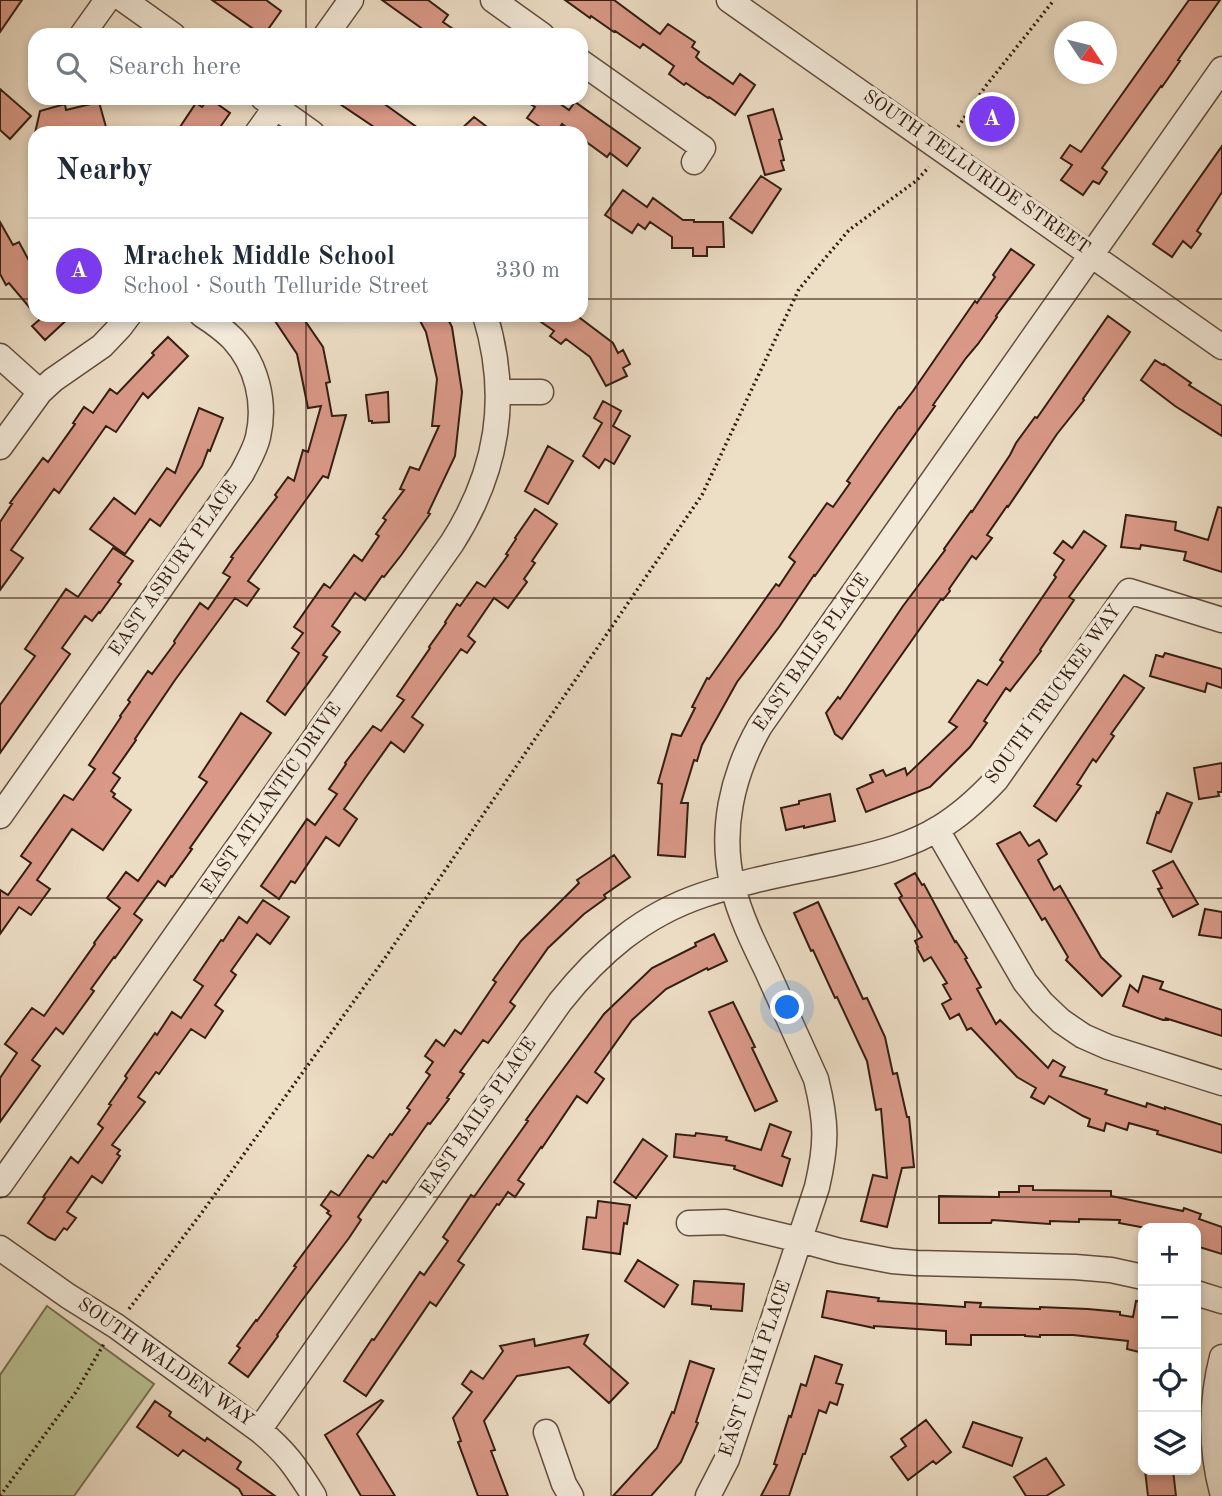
<!DOCTYPE html>
<meta charset="utf-8">
<style>
body{margin:0;font-family:"Old Standard TT",serif;background:#f2f2f3;color:#1f2937}
.controls{position:absolute;right:21px;bottom:21px;display:grid;overflow:hidden;border-radius:14px;box-shadow:0 4px 10px #0003}
.controls button{width:63px;height:63px;display:grid;place-items:center;padding:0;border:0;border-bottom:2px solid #e0e1e3;background:#fff;color:#1f2937;font:35px sans-serif}
.compass{position:absolute;left:1054px;top:21px;width:63px;height:63px;border-radius:50%;background:#fff;box-shadow:0 4px 10px #0003;rotate:125deg}
.you{position:absolute;left:788px;top:1008px;width:24px;height:24px;margin:-18px;border:5px solid #fff;border-radius:50%;background:#1a73e8;box-shadow:0 0 0 10px #1a73e833}
.badge{display:grid;place-items:center;width:46px;height:46px;border-radius:50%;background:#7c3aed;color:#fff;font-size:23px;font-weight:700}
.pin{position:absolute;translate:-50% -50%;border:4px solid #fff;box-shadow:0 2px 7px #0006}
.list{margin:0;padding:0;list-style:none}
h2{display:flex;justify-content:space-between;align-items:center;height:91px;margin:0;padding:0 28px;font-size:30px}
h2 small{font-size:23px;font-weight:400;color:#747a83}
.list li{display:grid;grid-template-columns:46px 1fr auto;gap:21px;align-items:center;box-sizing:border-box;height:105px;padding:0 28px;border-top:2px solid #e0e1e3}
.list b{display:block;font-size:26px;white-space:nowrap}
.list p{margin:0;font-size:23px;white-space:nowrap;color:#747a83}
.list em{font-size:23px;font-style:normal;color:#747a83}
.icon{flex:none;width:38px;height:38px;fill:none;stroke:currentColor;stroke-width:2;stroke-linecap:round;stroke-linejoin:round}
.map{position:relative;flex:none;width:1222px;height:1496px;overflow:hidden}
.search{position:absolute;background:#fff;box-shadow:0 4px 10px #0003;left:28px;top:28px;width:560px;height:77px;display:flex;align-items:center;gap:18px;box-sizing:border-box;padding:0 24px;border-radius:21px;color:#747a83;font-size:26px}
.panel{position:absolute;background:#fff;box-shadow:0 4px 10px #0003;left:28px;top:126px;width:560px;height:196px;border-radius:21px}
.map>svg:first-child{display:block}
.green{fill:#bac193;stroke:#776f52;stroke-width:2}
.building{fill:#da9988;stroke:#341d12;stroke-width:2}
.lines{fill:none;stroke-linecap:round;stroke-linejoin:round}
.minor-casing{stroke:#624d3f;stroke-width:27}
.path{stroke:#341d12;stroke-width:3.5;stroke-dasharray:2 3.5;stroke-linecap:butt}
.minor{stroke:#f3eada;stroke-width:24}
.grid{fill:none;stroke:#341d12;stroke-width:2;stroke-opacity:0.55}
.labels{text-anchor:middle;dominant-baseline:central;stroke-width:7;stroke-linejoin:round;paint-order:stroke}
.street-label{font-size:19px;fill:#341d12;stroke:#f3eada}
</style>
<div class="map">
<svg width="1222" height="1496" viewBox="0 0 1222 1496">
<rect width="100%" height="100%" fill="#eddec6"/>
<filter id="stains"><feTurbulence type="fractalNoise" baseFrequency=".00286" numOctaves="4"/><feColorMatrix values="0 0 0 0 .2 0 0 0 0 .09 0 0 0 0 .02 0 0 0 .5 -.17"/></filter>
<radialGradient id="worn" r=".72"><stop offset=".6" stop-color="#630" stop-opacity="0"/><stop offset="1" stop-color="#630" stop-opacity=".3"/></radialGradient>
<path class="green" d="M 47,1306 L 154,1384 L 74,1496 L 0,1496 L 0,1375 Z"/>
<path class="building" d="M 0,0 L 22,0 L 0,32 Z
M 212,0 L 266,0 L 281,11 L 264,35 L 262,35 Z
M 382,0 L 428,0 L 448,15 L 443,22 L 462,35 L 431,35 Z
M 565,0 L 614,0 L 660,34 L 668,24 L 695,42 L 692,47 L 699,52 L 696,57 L 700,61 L 733,84 L 740,74 L 755,85 L 735,115 L 709,97 L 708,98 L 686,83 L 684,85 L 669,74 L 674,66 L 643,44 L 640,48 L 615,31 L 614,32 L 591,16 L 590,18 Z
M 1189,0 L 1220,0 L 1178,60 L 1180,61 L 1162,87 L 1161,86 L 1102,168 L 1107,172 L 1099,184 L 1093,181 L 1083,195 L 1061,180 L 1072,165 L 1061,158 L 1070,145 L 1081,152 Z
M 0,89 L 31,116 L 10,139 L 0,130 Z
M 209,98 L 230,113 L 216,133 L 176,133 L 196,103 L 202,107 Z
M 331,98 L 376,98 L 425,133 L 383,133 Z
M 521,98 L 552,98 L 569,110 L 575,102 L 640,148 L 627,166 L 610,153 L 607,157 L 581,138 L 581,133 L 574,133 L 562,124 L 556,133 L 549,133 L 527,118 L 535,107 Z
M 99,102 L 106,127 L 85,133 L 35,133 L 40,111 L 65,104 L 66,110 Z
M 773,109 L 782,139 L 779,140 L 784,160 L 781,161 L 784,170 L 765,175 L 748,116 Z
M 474,117 L 495,133 L 457,133 Z
M 1222,146 L 1222,192 L 1197,231 L 1201,234 L 1191,248 L 1183,241 L 1172,257 L 1153,244 Z
M 761,176 L 781,189 L 752,233 L 730,218 Z
M 623,190 L 647,207 L 653,198 L 683,220 L 694,220 L 694,222 L 723,222 L 724,247 L 707,247 L 707,256 L 693,256 L 693,248 L 672,248 L 672,237 L 650,222 L 645,229 L 638,224 L 632,233 L 605,215 Z
M 0,222 L 13,245 L 19,242 L 35,272 L 35,314 L 9,283 L 6,285 L 0,274 Z
M 1011,249 L 1034,265 L 996,316 L 997,317 L 978,344 L 966,358 L 933,405 L 935,406 L 815,576 L 814,575 L 779,627 L 737,682 L 702,745 L 697,761 L 694,760 L 681,803 L 688,803 L 685,857 L 658,855 L 662,784 L 658,783 L 672,734 L 681,736 L 695,708 L 692,707 L 707,678 L 709,679 L 776,584 L 779,586 L 795,562 L 789,557 L 827,503 L 833,507 L 850,483 L 847,481 L 881,432 L 899,407 L 900,408 L 913,391 L 975,301 L 977,303 L 995,277 L 993,275 Z
M 45,315 L 72,315 L 45,340 L 32,326 Z
M 271,315 L 301,315 L 323,347 L 330,382 L 326,383 L 332,416 L 346,415 L 328,478 L 323,476 L 248,581 L 259,589 L 247,606 L 235,598 L 175,680 L 135,739 L 136,740 L 113,773 L 120,778 L 111,791 L 115,794 L 113,797 L 131,810 L 103,850 L 72,829 L 37,880 L 50,889 L 31,915 L 19,907 L 0,934 L 0,890 L 8,895 L 31,863 L 21,856 L 64,795 L 73,800 L 95,769 L 89,765 L 121,717 L 120,716 L 130,702 L 128,700 L 148,671 L 152,674 L 175,643 L 174,641 L 200,603 L 208,609 L 230,577 L 223,573 L 233,558 L 231,557 L 277,497 L 275,495 L 288,477 L 294,481 L 303,450 L 308,452 L 321,406 L 308,408 L 297,354 Z
M 417,315 L 446,315 L 452,327 L 462,392 L 455,456 L 428,513 L 430,514 L 402,554 L 384,577 L 382,576 L 365,600 L 355,593 L 332,626 L 340,632 L 323,655 L 327,657 L 285,715 L 267,701 L 299,653 L 292,648 L 303,633 L 294,627 L 324,584 L 330,588 L 354,555 L 362,561 L 379,536 L 376,534 L 386,520 L 383,518 L 404,490 L 400,489 L 410,467 L 419,470 L 439,426 L 432,426 L 437,379 L 426,332 Z
M 531,315 L 576,315 L 613,343 L 618,353 L 623,350 L 630,364 L 623,368 L 627,376 L 606,386 L 590,357 L 566,339 L 561,344 L 550,336 L 554,331 Z
M 1108,316 L 1130,332 L 1083,399 L 1084,400 L 1057,434 L 1008,507 L 1007,506 L 987,535 L 992,538 L 976,559 L 972,556 L 949,589 L 950,591 L 943,600 L 941,599 L 842,739 L 835,734 L 826,713 L 838,697 L 840,699 L 903,606 L 945,550 L 944,549 L 971,511 L 972,512 L 1010,455 L 1016,443 L 1035,417 L 1037,418 Z
M 168,337 L 188,356 L 148,398 L 143,393 L 116,432 L 106,426 L 59,493 L 54,489 L 11,550 L 23,558 L 0,590 L 0,522 L 12,504 L 10,503 L 43,458 L 48,462 L 75,424 L 73,423 L 84,407 L 93,413 L 110,389 L 117,394 L 154,355 L 152,353 Z
M 1155,360 L 1163,365 L 1164,364 L 1191,383 L 1189,385 L 1222,406 L 1222,436 L 1175,406 L 1141,380 Z
M 388,392 L 389,422 L 372,423 L 372,421 L 369,421 L 366,395 Z
M 603,401 L 621,411 L 613,426 L 630,436 L 614,464 L 605,459 L 599,468 L 583,456 L 602,423 L 594,418 Z
M 199,408 L 223,418 L 210,451 L 208,450 L 202,466 L 160,526 L 150,519 L 125,554 L 90,529 L 114,498 L 135,514 L 167,468 L 175,473 Z
M 548,446 L 573,461 L 548,504 L 525,491 Z
M 1218,507 L 1222,508 L 1222,572 L 1184,560 L 1186,552 L 1141,545 L 1140,549 L 1121,547 L 1126,515 L 1176,522 L 1175,530 L 1208,540 Z
M 535,509 L 557,524 L 532,561 L 535,563 L 524,579 L 527,582 L 508,608 L 494,598 L 468,636 L 475,642 L 467,653 L 461,649 L 412,717 L 423,725 L 404,752 L 391,742 L 366,777 L 344,809 L 357,819 L 339,846 L 326,837 L 295,883 L 291,881 L 279,899 L 261,886 L 307,819 L 315,825 L 337,794 L 329,789 L 346,764 L 345,763 L 373,726 L 381,731 L 404,700 L 397,696 L 430,648 L 429,647 L 446,623 L 445,622 L 457,604 L 460,606 L 477,582 L 485,587 L 508,555 L 506,554 L 516,539 L 515,538 Z
M 1084,531 L 1106,546 L 1069,597 L 1074,600 L 1040,650 L 1041,651 L 1010,691 L 1006,688 L 984,721 L 987,723 L 970,747 L 930,787 L 866,812 L 857,789 L 873,782 L 870,775 L 883,770 L 886,776 L 905,768 L 907,775 L 957,727 L 949,722 L 978,680 L 987,685 L 1003,662 L 1000,660 L 1056,577 L 1054,575 L 1064,560 L 1054,553 L 1063,541 L 1072,548 Z
M 113,548 L 133,561 L 118,582 L 121,584 L 100,613 L 99,612 L 92,621 L 85,616 L 62,648 L 70,654 L 0,753 L 0,705 L 35,656 L 25,649 L 66,589 L 78,597 Z
M 1165,653 L 1222,669 L 1222,688 L 1207,683 L 1205,692 L 1150,676 L 1156,655 L 1163,657 Z
M 1124,675 L 1144,688 L 1111,734 L 1114,736 L 1096,762 L 1093,759 L 1077,784 L 1081,786 L 1056,821 L 1034,806 Z
M 241,713 L 271,733 L 190,848 L 192,849 L 172,877 L 171,876 L 165,886 L 158,881 L 134,914 L 142,920 L 115,958 L 114,957 L 91,989 L 94,991 L 63,1034 L 56,1028 L 32,1060 L 40,1066 L 0,1122 L 0,1078 L 17,1053 L 5,1044 L 32,1008 L 44,1016 L 95,944 L 94,943 L 120,908 L 107,898 L 126,872 L 138,881 L 207,782 L 199,777 Z
M 1222,763 L 1222,792 L 1218,792 L 1219,796 L 1199,799 L 1194,768 Z
M 1167,793 L 1192,803 L 1171,852 L 1147,843 L 1157,812 L 1159,813 Z
M 830,794 L 835,821 L 804,828 L 804,826 L 786,830 L 781,808 L 799,804 L 799,801 Z
M 1020,832 L 1029,846 L 1039,840 L 1047,854 L 1038,860 L 1054,890 L 1060,886 L 1101,957 L 1121,976 L 1102,996 L 1066,960 L 1068,957 L 1045,918 L 1042,920 L 997,844 Z
M 614,855 L 630,877 L 604,895 L 606,898 L 584,914 L 548,948 L 510,1002 L 515,1006 L 496,1032 L 488,1043 L 483,1040 L 460,1072 L 464,1074 L 447,1098 L 449,1099 L 430,1124 L 428,1123 L 386,1183 L 383,1181 L 358,1217 L 361,1220 L 349,1238 L 300,1303 L 277,1335 L 278,1336 L 248,1377 L 229,1363 L 240,1348 L 237,1346 L 256,1320 L 257,1321 L 296,1267 L 294,1266 L 331,1216 L 327,1213 L 329,1211 L 321,1205 L 331,1191 L 339,1196 L 368,1155 L 373,1158 L 390,1134 L 392,1135 L 410,1110 L 407,1108 L 430,1075 L 426,1072 L 433,1062 L 425,1056 L 436,1040 L 444,1046 L 455,1030 L 461,1034 L 496,982 L 493,980 L 521,941 L 579,883 L 577,880 Z
M 1173,861 L 1198,904 L 1173,917 L 1158,889 L 1162,888 L 1153,871 Z
M 915,873 L 922,885 L 924,884 L 955,942 L 956,941 L 967,958 L 965,959 L 981,987 L 977,989 L 996,1024 L 1000,1020 L 1048,1068 L 1053,1060 L 1065,1067 L 1060,1076 L 1107,1090 L 1105,1094 L 1146,1107 L 1147,1103 L 1165,1109 L 1165,1107 L 1222,1125 L 1222,1153 L 1157,1134 L 1158,1131 L 1129,1123 L 1127,1130 L 1106,1123 L 1104,1131 L 1088,1126 L 1090,1119 L 1083,1116 L 1049,1096 L 1044,1104 L 1031,1097 L 1036,1088 L 1017,1077 L 971,1028 L 967,1030 L 959,1014 L 950,1019 L 942,1004 L 951,999 L 943,985 L 947,983 L 931,957 L 924,961 L 917,948 L 918,947 L 915,941 L 922,937 L 899,898 L 902,896 L 895,884 Z
M 263,900 L 289,917 L 270,944 L 257,934 L 231,971 L 236,975 L 215,1005 L 223,1011 L 205,1038 L 191,1029 L 159,1074 L 156,1072 L 138,1097 L 145,1102 L 112,1145 L 120,1150 L 117,1154 L 120,1156 L 102,1183 L 92,1176 L 67,1212 L 76,1218 L 67,1230 L 64,1228 L 55,1240 L 48,1237 L 28,1223 L 45,1198 L 43,1197 L 71,1157 L 78,1163 L 103,1128 L 98,1124 L 111,1105 L 109,1104 L 127,1078 L 125,1076 L 155,1033 L 157,1035 L 172,1012 L 181,1018 L 203,986 L 194,980 L 221,940 L 223,941 L 239,917 L 247,923 Z
M 818,902 L 863,999 L 867,998 L 885,1037 L 893,1074 L 897,1073 L 907,1117 L 909,1117 L 914,1167 L 902,1168 L 887,1227 L 861,1221 L 873,1175 L 887,1178 L 881,1109 L 876,1110 L 867,1061 L 837,997 L 835,998 L 813,950 L 811,951 L 794,913 Z
M 1205,909 L 1222,912 L 1222,938 L 1199,935 Z
M 714,934 L 727,961 L 708,970 L 707,968 L 666,989 L 632,1020 L 595,1072 L 604,1079 L 587,1103 L 577,1096 L 542,1148 L 541,1147 L 518,1180 L 524,1184 L 515,1197 L 508,1192 L 499,1205 L 497,1204 L 458,1261 L 464,1265 L 436,1306 L 430,1302 L 366,1396 L 344,1381 L 372,1339 L 374,1340 L 420,1272 L 424,1275 L 448,1241 L 443,1237 L 471,1195 L 474,1197 L 528,1121 L 526,1120 L 547,1091 L 604,1014 L 652,968 L 696,946 L 695,943 Z
M 1143,976 L 1163,982 L 1160,989 L 1222,1010 L 1222,1036 L 1165,1018 L 1167,1020 L 1163,1020 L 1123,1006 L 1130,985 L 1138,992 Z
M 733,1002 L 755,1047 L 752,1048 L 777,1101 L 755,1111 L 709,1012 Z
M 770,1124 L 791,1132 L 782,1156 L 790,1159 L 782,1186 L 734,1169 L 735,1166 L 674,1157 L 676,1134 L 695,1136 L 696,1133 L 727,1137 L 726,1140 L 761,1150 Z
M 643,1139 L 667,1156 L 636,1198 L 614,1182 Z
M 1019,1186 L 1033,1186 L 1033,1190 L 1111,1191 L 1111,1196 L 1183,1211 L 1184,1208 L 1201,1214 L 1199,1219 L 1222,1227 L 1222,1254 L 1196,1246 L 1196,1228 L 1146,1228 L 1119,1223 L 1120,1220 L 1079,1219 L 1079,1222 L 1050,1221 L 1050,1224 L 992,1220 L 991,1223 L 939,1223 L 939,1196 L 999,1197 L 999,1192 L 1019,1192 Z
M 598,1201 L 630,1205 L 627,1224 L 624,1223 L 620,1254 L 583,1249 L 587,1217 L 596,1218 Z
M 638,1260 L 678,1285 L 664,1307 L 625,1281 Z
M 694,1281 L 744,1284 L 742,1311 L 711,1309 L 711,1306 L 692,1304 Z
M 827,1291 L 879,1298 L 878,1301 L 965,1307 L 965,1302 L 981,1303 L 980,1307 L 1040,1309 L 1040,1307 L 1088,1309 L 1120,1312 L 1120,1315 L 1133,1317 L 1136,1301 L 1143,1302 L 1143,1353 L 1127,1349 L 1128,1341 L 1073,1335 L 1040,1335 L 1040,1337 L 1025,1336 L 1025,1335 L 971,1335 L 971,1345 L 946,1344 L 946,1331 L 874,1326 L 874,1328 L 822,1317 Z
M 588,1335 L 584,1344 L 628,1383 L 609,1403 L 569,1367 L 517,1376 L 484,1421 L 495,1450 L 491,1451 L 508,1496 L 478,1496 L 458,1442 L 461,1441 L 453,1418 L 472,1392 L 462,1384 L 471,1371 L 483,1379 L 503,1351 L 500,1346 L 534,1339 L 535,1346 Z
M 815,1356 L 842,1365 L 836,1383 L 843,1385 L 837,1405 L 830,1402 L 826,1413 L 819,1410 L 805,1454 L 803,1454 L 789,1496 L 761,1496 L 777,1465 L 774,1464 L 789,1416 L 791,1417 L 801,1384 L 806,1386 Z
M 690,1361 L 714,1369 L 696,1422 L 698,1423 L 681,1462 L 651,1496 L 613,1496 L 657,1448 L 672,1412 L 674,1413 Z
M 381,1400 L 383,1401 L 357,1434 L 395,1496 L 361,1496 L 325,1435 Z
M 155,1401 L 171,1412 L 169,1416 L 205,1441 L 207,1438 L 241,1462 L 237,1469 L 275,1496 L 243,1496 L 239,1489 L 183,1450 L 178,1456 L 137,1427 Z
M 926,1420 L 951,1452 L 936,1464 L 933,1461 L 908,1480 L 891,1457 L 906,1446 L 901,1439 Z
M 973,1422 L 1022,1438 L 1012,1466 L 963,1447 Z
M 1046,1458 L 1064,1485 L 1046,1496 L 1026,1496 L 1014,1477 Z
M 1145,1470 L 1173,1470 L 1176,1496 L 1148,1496 Z"/>
<g class="lines">
<g class="minor-casing">
<path id="minor" d="M 124,0 L 173,35
M 493,0 L 542,35
M 729,0 L 1222,347
M 82,35 L 107,0
M 326,35 L 351,0
M 581,62 L 703,148 L 694,162
M 263,98 L 312,133
M 257,133 L 282,98
M 0,356 L 40,392
M 498,392 L 541,392
M 0,447 L 40,392 L 53,380 L 102,346 L 120,327 L 129,315
M 0,816 L 242,473 C 248,461 255,450 258,437 C 266,403 257,365 233,339 C 224,330 213,322 202,315
M 937,830 L 1025,982 L 1042,1003 L 1061,1021 L 1083,1036 L 1108,1047 L 1222,1083
M 0,1185 L 452,543 C 498,471 510,397 485,315
M 689,1223 L 725,1222 L 800,1240 L 840,1251 L 892,1261 L 917,1263 L 1075,1267 L 1111,1270 L 1143,1277
M 0,1248 L 68,1296 L 116,1326 L 259,1430 C 285,1451 296,1467 314,1496
M 1196,1293 L 1222,1301
M 1222,1357 C 1211,1400 1210,1448 1222,1492
M 259,1430 L 560,1002 C 599,953 643,915 703,895 C 750,879 801,871 849,860 C 880,853 912,845 939,828 C 961,815 979,798 996,780 L 1129,591 L 1222,620
M 546,1432 L 564,1484 L 571,1496
M 708,1496 L 727,1459 L 817,1187 C 827,1144 827,1123 816,1079 C 800,1043 783,1007 767,971 C 754,944 740,916 733,887 C 719,831 732,775 760,726 L 1222,69"/>
</g>
<path class="path" d="M 958,127 L 985,87 L 1054,0
M 129,1309 L 203,1211 L 385,958 L 702,495 L 799,289 L 849,230 L 916,181 L 929,167
M 0,1496 L 76,1392 L 105,1342"/>
<use href="#minor" class="minor"/>
</g>
<path class="grid" d="M 306,0 L 306,35M 611,0 L 611,1496M 917,0 L 917,1496M 306,98 L 306,133M 0,299 L 35,299M 581,299 L 1222,299M 306,315 L 306,1496M 0,598 L 1222,598M 0,898 L 1222,898M 0,1197 L 1222,1197"/>
<g class="labels">
<g class="street-label">
<text transform="translate(976 173) rotate(35)">SOUTH TELLURIDE STREET</text>
<text transform="translate(174 569) rotate(-55)">EAST ASBURY PLACE</text>
<text transform="translate(812 653) rotate(-55)">EAST BAILS PLACE</text>
<text transform="translate(1054 695) rotate(-54)">SOUTH TRUCKEE WAY</text>
<text transform="translate(272 799) rotate(-55)">EAST ATLANTIC DRIVE</text>
<text transform="translate(479 1117) rotate(-55)">EAST BAILS PLACE</text>
<text transform="translate(165 1363) rotate(35)">SOUTH WALDEN WAY</text>
<text transform="translate(756 1369) rotate(-71)">EAST UTAH PLACE</text>
</g>
</g>
<rect width="100%" height="100%" filter="url(#stains)"/>
<rect width="100%" height="100%" fill="url(#worn)"/>
</svg>
<div class="controls">
<button>+</button>
<button>−</button>
<button><svg class="icon" aria-label="locate" viewBox="0 0 24 24"><circle cx="12" cy="12" r="6"/><path d="M12 2v4M12 18v4M2 12h4M18 12h4"/></svg></button>
<button><svg class="icon" aria-label="layers" viewBox="0 0 24 24"><path d="M12 4l9 5-9 5-9-5zM3 14l9 5 9-5"/></svg></button>
</div>
<svg class="compass" viewBox="-18 -18 36 36"><path d="M0-13l5 13h-10z" fill="#e53935"/><path d="M0 13l5-13h-10z" fill="#747a83"/></svg>
<div class="you"></div>
<div class="pin badge" style="left:992px;top:119px">A</div>
<div class="search"><svg class="icon" aria-label="search" viewBox="0 0 24 24"><circle cx="10" cy="10" r="6"/><path d="M15 15l6 6"/></svg>Search here</div>
<section class="panel">
<h2>Nearby<small></small></h2>
<ul class="list">
<li><span class="badge">A</span><div><b>Mrachek Middle School</b><p>School · South Telluride Street</p></div><em>330 m</em></li>
</ul>
</section>
</div>
